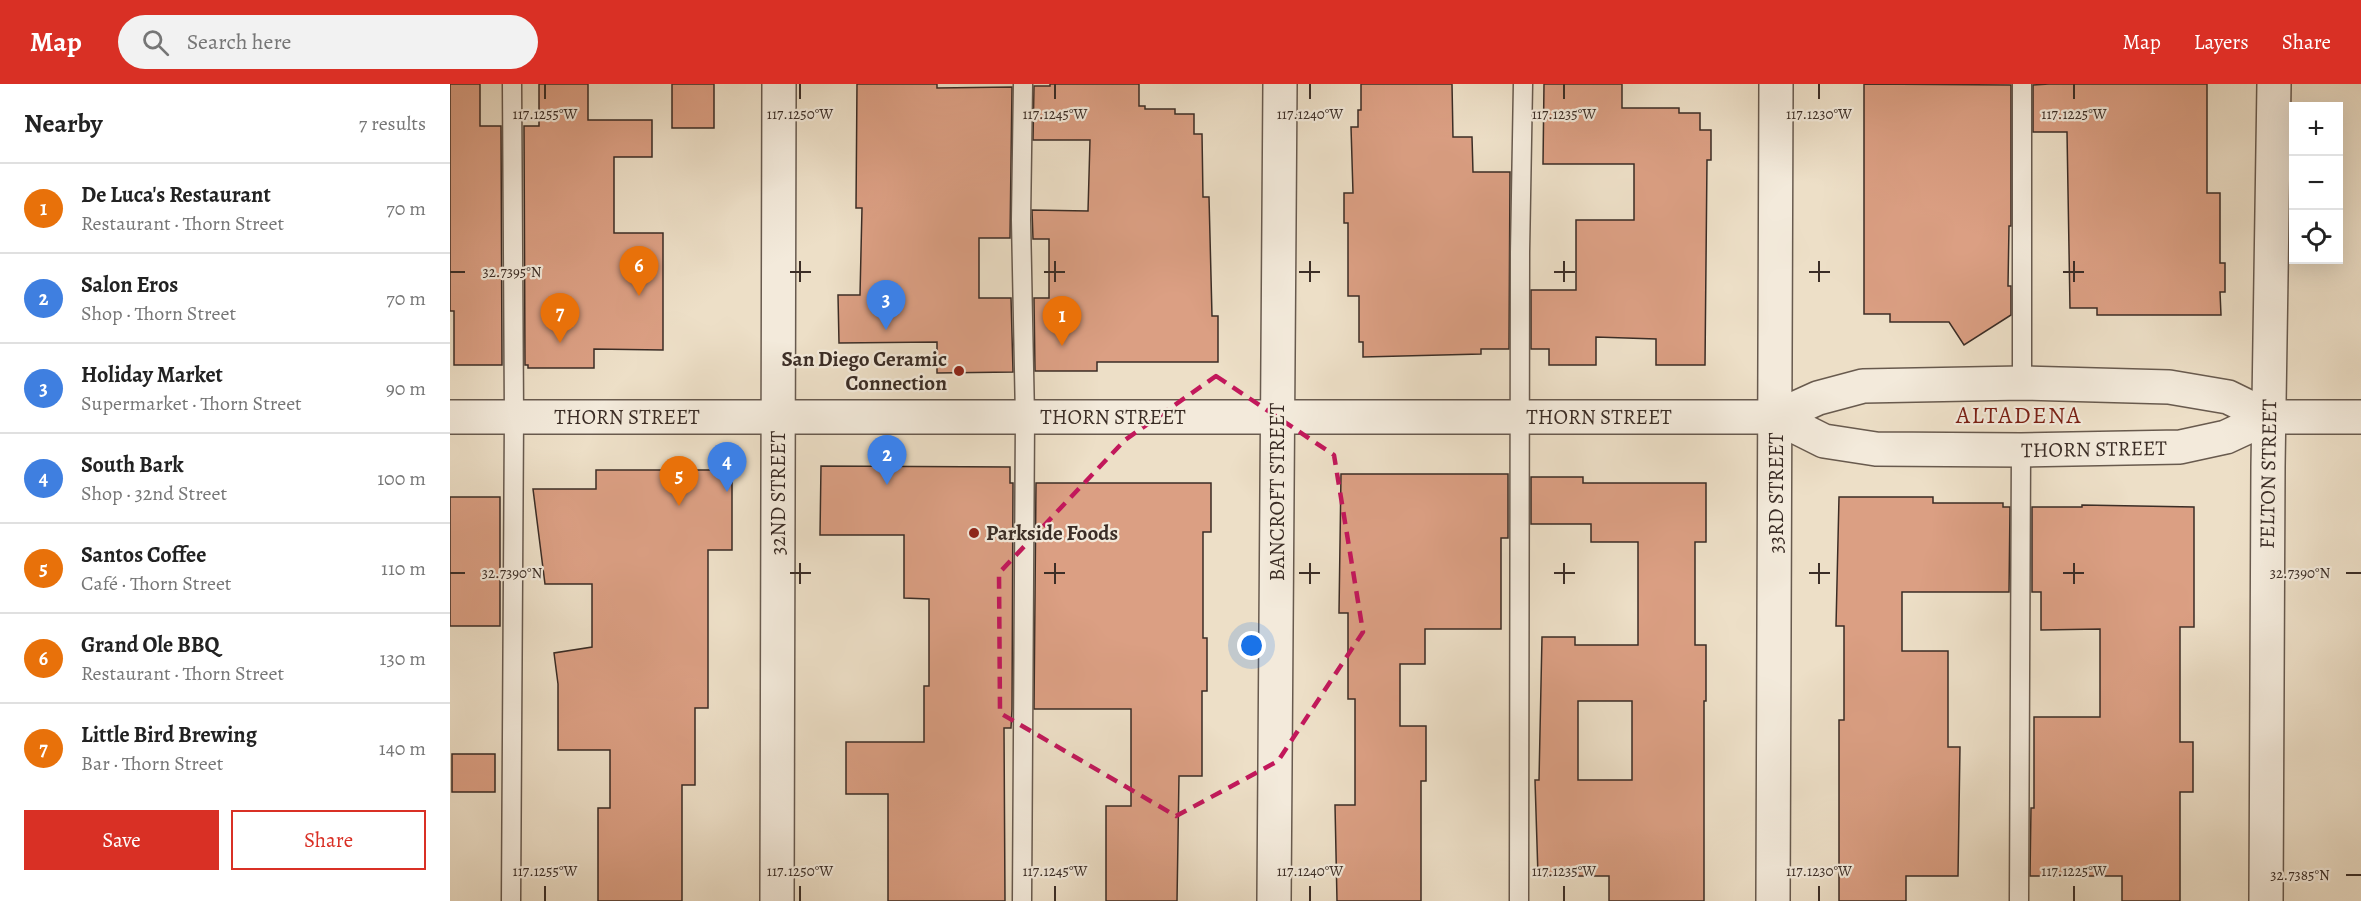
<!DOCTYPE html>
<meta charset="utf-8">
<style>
body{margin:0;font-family:Alegreya,serif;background:#f2f2f2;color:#222}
.controls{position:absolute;right:18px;top:18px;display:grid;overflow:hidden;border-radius:0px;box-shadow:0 6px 24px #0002}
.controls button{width:54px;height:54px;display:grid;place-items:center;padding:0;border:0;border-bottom:2px solid #e0e0e0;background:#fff;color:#222;font:30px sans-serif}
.you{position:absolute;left:802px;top:562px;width:21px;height:21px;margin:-15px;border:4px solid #fff;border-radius:50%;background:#1a73e8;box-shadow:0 0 0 9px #1a73e833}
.badge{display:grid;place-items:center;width:39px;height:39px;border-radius:50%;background:#d93025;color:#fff;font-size:20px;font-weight:700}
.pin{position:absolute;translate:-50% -50px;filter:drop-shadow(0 2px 3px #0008)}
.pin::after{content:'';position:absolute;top:32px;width:21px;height:18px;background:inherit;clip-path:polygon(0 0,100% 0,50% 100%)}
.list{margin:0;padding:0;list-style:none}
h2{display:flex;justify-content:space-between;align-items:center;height:78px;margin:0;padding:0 24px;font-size:26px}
h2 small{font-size:20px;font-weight:400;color:#767676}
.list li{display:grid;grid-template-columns:39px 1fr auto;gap:18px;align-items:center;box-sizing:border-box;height:90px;padding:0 24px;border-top:2px solid #e0e0e0}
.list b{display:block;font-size:22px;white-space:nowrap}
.list p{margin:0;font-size:20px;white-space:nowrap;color:#767676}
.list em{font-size:20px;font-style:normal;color:#767676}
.actions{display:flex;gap:12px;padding:18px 24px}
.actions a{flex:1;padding:14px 0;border:2px solid #d93025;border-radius:0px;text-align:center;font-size:21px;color:#d93025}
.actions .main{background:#d93025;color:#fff}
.icon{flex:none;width:33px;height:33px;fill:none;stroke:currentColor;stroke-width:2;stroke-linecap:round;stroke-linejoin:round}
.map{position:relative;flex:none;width:1911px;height:817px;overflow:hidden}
header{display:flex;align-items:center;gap:36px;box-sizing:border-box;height:84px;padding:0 30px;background:#d93025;color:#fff}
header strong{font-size:28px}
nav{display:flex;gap:33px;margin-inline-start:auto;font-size:21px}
.search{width:420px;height:54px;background:#f2f2f2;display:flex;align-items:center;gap:15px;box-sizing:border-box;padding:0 21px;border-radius:33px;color:#767676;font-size:22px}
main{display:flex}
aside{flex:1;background:#fff}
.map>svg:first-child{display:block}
.building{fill:#db9f83;stroke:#3b2d26;stroke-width:1.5;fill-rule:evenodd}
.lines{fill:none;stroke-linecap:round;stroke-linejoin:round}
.service-casing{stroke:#685a4e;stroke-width:21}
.minor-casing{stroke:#685a4e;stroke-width:36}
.tertiary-casing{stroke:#685a4e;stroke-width:36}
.service{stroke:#f3eadb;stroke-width:18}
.minor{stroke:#f3eadb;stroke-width:33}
.tertiary{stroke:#f3eadb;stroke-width:33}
.marked{fill:none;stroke:#c2185b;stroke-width:4.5;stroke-dasharray:12 8;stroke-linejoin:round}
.ticks{fill:none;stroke:#3b2d26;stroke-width:2}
.poi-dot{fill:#8f2418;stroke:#f3eadb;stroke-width:2}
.labels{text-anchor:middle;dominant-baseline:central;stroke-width:4.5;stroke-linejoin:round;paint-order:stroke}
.poi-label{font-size:21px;font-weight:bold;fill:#3b2d26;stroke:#f3eadb;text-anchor:end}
.street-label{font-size:21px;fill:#3b2d26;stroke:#f3eadb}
.quarter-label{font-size:24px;letter-spacing:1.5px;fill:#7a1f14;stroke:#f3eadb}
.ticks-label{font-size:15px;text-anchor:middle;fill:#3b2d26;stroke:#f3eadb;stroke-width:4.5;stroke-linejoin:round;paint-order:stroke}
</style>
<header>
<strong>Map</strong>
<div class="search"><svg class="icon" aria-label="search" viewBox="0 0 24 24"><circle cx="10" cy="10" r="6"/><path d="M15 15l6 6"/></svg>Search here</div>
<nav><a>Map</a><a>Layers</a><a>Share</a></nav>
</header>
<main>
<aside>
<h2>Nearby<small>7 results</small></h2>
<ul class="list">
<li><span class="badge" style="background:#e8710a">1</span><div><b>De Luca's Restaurant</b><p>Restaurant · Thorn Street</p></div><em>70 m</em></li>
<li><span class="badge" style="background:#3f7fe0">2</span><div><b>Salon Eros</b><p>Shop · Thorn Street</p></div><em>70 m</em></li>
<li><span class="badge" style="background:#3f7fe0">3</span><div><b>Holiday Market</b><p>Supermarket · Thorn Street</p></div><em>90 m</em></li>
<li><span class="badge" style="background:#3f7fe0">4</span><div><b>South Bark</b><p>Shop · 32nd Street</p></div><em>100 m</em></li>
<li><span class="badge" style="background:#e8710a">5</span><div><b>Santos Coffee</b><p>Café · Thorn Street</p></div><em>110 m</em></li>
<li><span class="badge" style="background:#e8710a">6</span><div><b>Grand Ole BBQ</b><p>Restaurant · Thorn Street</p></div><em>130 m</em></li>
<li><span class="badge" style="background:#e8710a">7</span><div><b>Little Bird Brewing</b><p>Bar · Thorn Street</p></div><em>140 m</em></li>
</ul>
<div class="actions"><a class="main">Save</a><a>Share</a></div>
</aside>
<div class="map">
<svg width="1911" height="817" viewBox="0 0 1911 817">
<rect width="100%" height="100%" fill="#eddfc7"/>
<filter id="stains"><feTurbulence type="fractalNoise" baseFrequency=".00333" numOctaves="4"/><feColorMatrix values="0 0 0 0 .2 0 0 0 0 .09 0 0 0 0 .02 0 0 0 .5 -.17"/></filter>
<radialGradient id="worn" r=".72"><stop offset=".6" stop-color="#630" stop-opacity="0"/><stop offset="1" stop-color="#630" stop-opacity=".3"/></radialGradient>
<path class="building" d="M 0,0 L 30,0 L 30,42 L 51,42 L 52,281 L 4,281 L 4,227 L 0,227 Z
M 89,0 L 138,0 L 138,36 L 202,36 L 202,73 L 164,73 L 164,149 L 213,149 L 213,266 L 144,265 L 144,284 L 78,284 L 78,281 L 75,281 L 74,42 L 89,42 Z
M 222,0 L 264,0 L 264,44 L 222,44 Z
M 407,0 L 487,0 L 487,4 L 562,3 L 560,154 L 529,154 L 529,214 L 561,214 L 563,288 L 487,289 L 487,258 L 389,259 L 388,211 L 410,211 L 412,124 L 406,124 Z
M 600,0 L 689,0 L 689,22 L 695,22 L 695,25 L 725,25 L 725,30 L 744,30 L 744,50 L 752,50 L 753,113 L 759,113 L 762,232 L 768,232 L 768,278 L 647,278 L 647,287 L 585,287 L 584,214 L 599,214 L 599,155 L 583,155 L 582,126 L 638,127 L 640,56 L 583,56 L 584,2 L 600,2 Z
M 911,0 L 1002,0 L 1003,53 L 1022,53 L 1023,88 L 1060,88 L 1059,265 L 1031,265 L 1031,270 L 913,273 L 913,258 L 909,258 L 909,212 L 898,212 L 898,139 L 894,139 L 894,109 L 903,109 L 901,43 L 908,43 L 908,26 L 911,26 Z
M 1094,0 L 1172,0 L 1172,24 L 1229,24 L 1229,29 L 1250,29 L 1250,46 L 1261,46 L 1261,76 L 1257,76 L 1255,281 L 1206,281 L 1206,255 L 1146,253 L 1146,281 L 1099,281 L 1099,265 L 1081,265 L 1081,206 L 1126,206 L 1126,136 L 1184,136 L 1184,80 L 1093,80 Z
M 1414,0 L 1561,1 L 1561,142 L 1559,142 L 1558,202 L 1561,202 L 1561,231 L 1514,261 L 1499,238 L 1440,238 L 1440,230 L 1414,230 Z
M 1599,0 L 1757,0 L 1757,109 L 1770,109 L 1770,179 L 1775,179 L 1775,208 L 1770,208 L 1771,231 L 1647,231 L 1647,224 L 1620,224 L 1617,48 L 1583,48 L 1583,1 Z
M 371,382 L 560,383 L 560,399 L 563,399 L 562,625 L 561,644 L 554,644 L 555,817 L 438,817 L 438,710 L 396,710 L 396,658 L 474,658 L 474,602 L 479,602 L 479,515 L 454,514 L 454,451 L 370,451 Z
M 146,386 L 282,386 L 282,466 L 258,466 L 258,624 L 245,624 L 245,701 L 232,701 L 232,817 L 148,817 L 148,724 L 160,724 L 160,666 L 108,666 L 108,600 L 104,569 L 142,563 L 142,500 L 95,500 L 83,405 L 146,405 Z
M 891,390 L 1058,390 L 1058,454 L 1051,454 L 1051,545 L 975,545 L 975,580 L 950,580 L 950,642 L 976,642 L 976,697 L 971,697 L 971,817 L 887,817 L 885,721 L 905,721 L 905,615 L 898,615 L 898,529 L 889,529 Z
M 1081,393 L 1133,393 L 1133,399 L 1256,399 L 1256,458 L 1245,458 L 1245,561 L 1256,561 L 1256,617 L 1254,617 L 1254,817 L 1159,817 L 1159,792 L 1088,792 L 1085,696 L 1089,696 L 1092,553 L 1125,553 L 1125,561 L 1188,561 L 1188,458 L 1141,458 L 1141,440 L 1081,440 ZM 1128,617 L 1182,617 L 1182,696 L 1128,696 Z
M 586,399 L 761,399 L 761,448 L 753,448 L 753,554 L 757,554 L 757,607 L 752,607 L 752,692 L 729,692 L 727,817 L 656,817 L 656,722 L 681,722 L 681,625 L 584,625 Z
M 0,413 L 50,413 L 50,542 L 0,542 Z
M 1389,413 L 1483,413 L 1483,419 L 1553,419 L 1553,423 L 1560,423 L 1559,508 L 1452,508 L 1452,567 L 1498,567 L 1498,663 L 1510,663 L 1508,792 L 1456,792 L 1456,817 L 1389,817 L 1389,636 L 1394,636 L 1394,542 L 1386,542 Z
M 1632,421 L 1744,423 L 1744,543 L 1730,543 L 1730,658 L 1743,658 L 1743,708 L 1730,708 L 1730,817 L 1672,817 L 1672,792 L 1580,792 L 1581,724 L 1584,724 L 1584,633 L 1650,633 L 1650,545 L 1591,546 L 1591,508 L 1582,508 L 1582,423 L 1632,423 Z
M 2,670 L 45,670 L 45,708 L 2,708 Z"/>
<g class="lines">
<g class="service-casing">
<path id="service" d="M 1572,0 L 1572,299
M 61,817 L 64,332 L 62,0
M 572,817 L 575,334 L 571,136 L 573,0
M 1069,817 L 1070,168 L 1073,0
M 1569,817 L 1571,366"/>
</g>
<g class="minor-casing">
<path id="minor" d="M 824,817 L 830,0
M 1323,817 L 1326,0
M 1816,817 L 1818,383 L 1824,0"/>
</g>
<g class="tertiary-casing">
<path id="tertiary" d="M 0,333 L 1326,333 L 1368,314 L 1413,302 L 1572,299 L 1719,303 L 1778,313 L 1819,333
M 1326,333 L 1374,357 L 1426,365 L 1571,366 L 1730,363 L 1776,353 L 1819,333 L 1911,333
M 327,817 L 329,0"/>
</g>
<use href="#service" class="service"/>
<use href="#minor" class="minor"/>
<use href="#tertiary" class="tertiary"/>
</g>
<path class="marked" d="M 766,292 L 884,371 L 913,548 L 828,677 L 726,732 L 550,629 L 549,489 L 675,356 Z"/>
<path class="ticks" d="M 95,0 L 95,15M 350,0 L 350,15M 605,0 L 605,15M 860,0 L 860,15M 1114,0 L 1114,15M 1369,0 L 1369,15M 1624,0 L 1624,15M 350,177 L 350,198M 605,177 L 605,198M 860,177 L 860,198M 1114,177 L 1114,198M 1369,177 L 1369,198M 1624,177 L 1624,198M 0,188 L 15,188M 340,188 L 361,188M 594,188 L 615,188M 849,188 L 870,188M 1104,188 L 1125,188M 1359,188 L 1380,188M 1613,188 L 1634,188M 350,479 L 350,500M 605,479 L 605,500M 860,479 L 860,500M 1114,479 L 1114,500M 1369,479 L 1369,500M 1624,479 L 1624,500M 0,489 L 15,489M 340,489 L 361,489M 594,489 L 615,489M 849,489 L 870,489M 1104,489 L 1125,489M 1359,489 L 1380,489M 1613,489 L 1634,489M 1896,489 L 1911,489M 1896,791 L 1911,791M 95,802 L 95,817M 350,802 L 350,817M 605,802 L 605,817M 860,802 L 860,817M 1114,802 L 1114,817M 1369,802 L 1369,817M 1624,802 L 1624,817"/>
<g class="poi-dot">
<circle cx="509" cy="287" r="6"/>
<circle cx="524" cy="449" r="6"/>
</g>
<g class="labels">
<g class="poi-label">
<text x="497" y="275">San Diego Ceramic<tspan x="497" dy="24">Connection</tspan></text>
<text x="536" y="449" text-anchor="start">Parkside Foods</text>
</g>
<g class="street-label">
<text x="177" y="333">THORN STREET</text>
<text x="663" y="333">THORN STREET</text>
<text x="1149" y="333">THORN STREET</text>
<text transform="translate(1644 365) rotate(-1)">THORN STREET</text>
<text transform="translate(1818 390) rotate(-89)">FELTON STREET</text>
<text transform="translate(827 408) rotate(-90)">BANCROFT STREET</text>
<text transform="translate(328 409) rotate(-90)">32ND STREET</text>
<text transform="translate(1326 409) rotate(-90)">33RD STREET</text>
</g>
<g class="quarter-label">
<text x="1569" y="331">ALTADENA</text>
</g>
</g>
<g class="ticks-label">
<text x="95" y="35">117.1255°W</text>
<text x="350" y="35">117.1250°W</text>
<text x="605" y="35">117.1245°W</text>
<text x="860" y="35">117.1240°W</text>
<text x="1114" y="35">117.1235°W</text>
<text x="1369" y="35">117.1230°W</text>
<text x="1624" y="35">117.1225°W</text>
<text x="62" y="193">32.7395°N</text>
<text x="62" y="494">32.7390°N</text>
<text x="1850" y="494">32.7390°N</text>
<text x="95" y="792">117.1255°W</text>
<text x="350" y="792">117.1250°W</text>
<text x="605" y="792">117.1245°W</text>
<text x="860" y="792">117.1240°W</text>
<text x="1114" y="792">117.1235°W</text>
<text x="1369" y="792">117.1230°W</text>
<text x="1624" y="792">117.1225°W</text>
<text x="1850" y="796">32.7385°N</text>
</g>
<rect width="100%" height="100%" filter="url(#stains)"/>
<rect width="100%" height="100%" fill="url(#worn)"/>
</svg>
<div class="controls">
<button>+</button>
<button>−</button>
<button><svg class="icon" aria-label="locate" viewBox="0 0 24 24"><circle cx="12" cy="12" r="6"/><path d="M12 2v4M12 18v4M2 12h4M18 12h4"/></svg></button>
</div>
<div class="you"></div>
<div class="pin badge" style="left:612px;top:262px;background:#e8710a">1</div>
<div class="pin badge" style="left:437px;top:401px;background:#3f7fe0">2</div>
<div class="pin badge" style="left:436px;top:246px;background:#3f7fe0">3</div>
<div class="pin badge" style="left:277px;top:408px;background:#3f7fe0">4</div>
<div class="pin badge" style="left:229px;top:422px;background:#e8710a">5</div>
<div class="pin badge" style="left:189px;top:212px;background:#e8710a">6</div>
<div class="pin badge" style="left:110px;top:259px;background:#e8710a">7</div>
</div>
</main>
